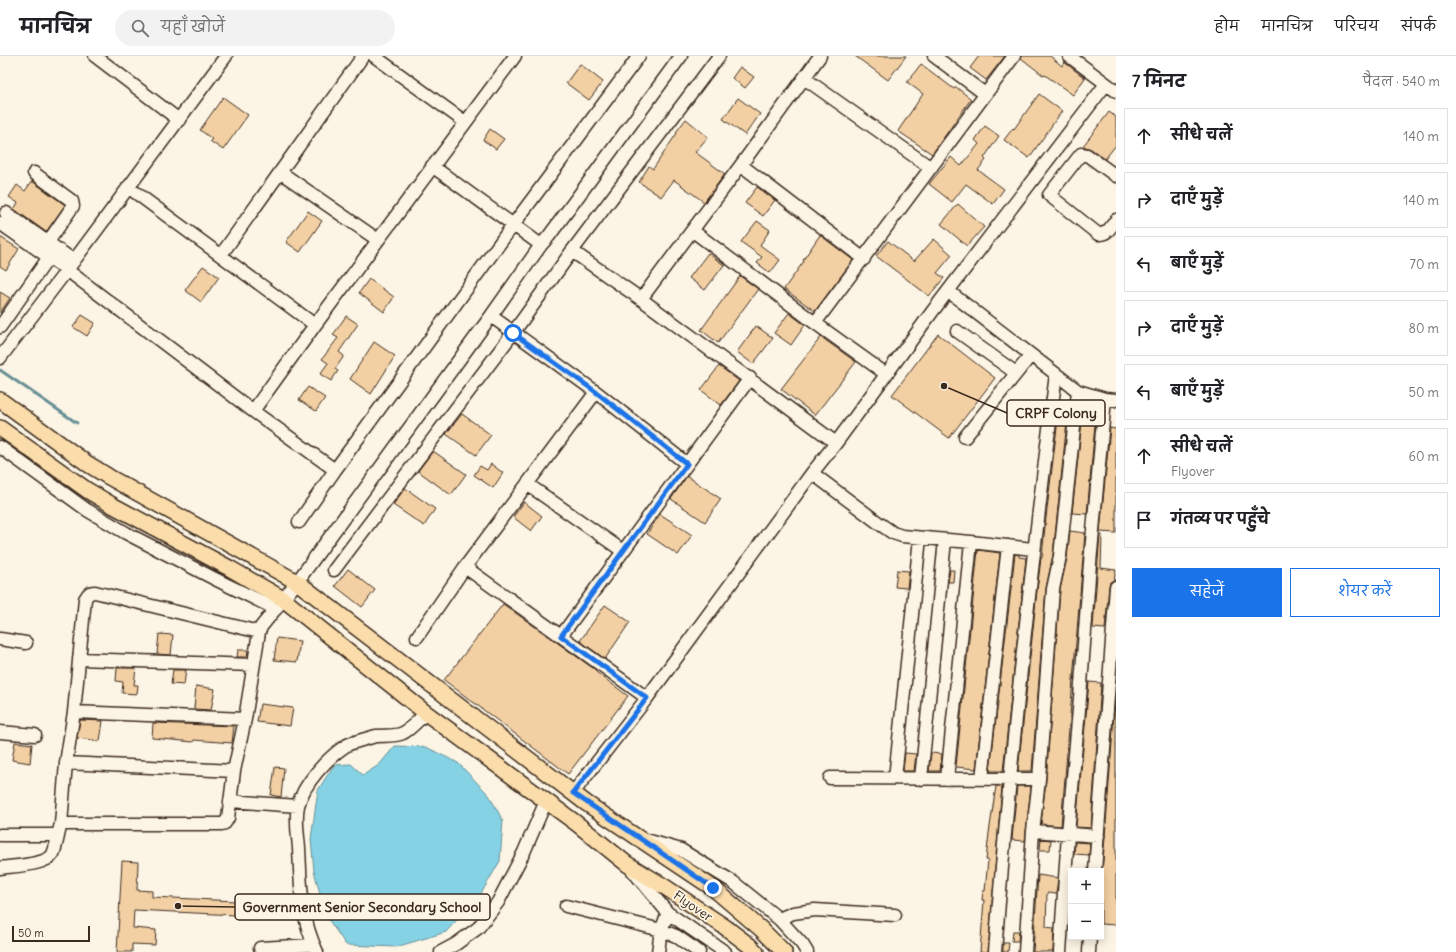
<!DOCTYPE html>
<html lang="hi">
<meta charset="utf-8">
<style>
body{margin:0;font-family:Delius,"Playpen Sans Deva",sans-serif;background:#f2f2f2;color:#202124}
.controls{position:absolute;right:12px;bottom:12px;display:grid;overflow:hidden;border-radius:0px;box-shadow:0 2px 10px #0003}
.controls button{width:36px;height:36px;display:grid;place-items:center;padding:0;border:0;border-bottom:1px solid #e0e0e0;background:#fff;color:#202124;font:20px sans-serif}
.scale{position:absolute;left:12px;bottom:10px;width:78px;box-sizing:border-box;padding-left:4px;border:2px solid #3b2a1e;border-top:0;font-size:11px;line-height:14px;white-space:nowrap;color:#3b2a1e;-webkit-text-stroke:3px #fcf5e5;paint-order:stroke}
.stop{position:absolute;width:12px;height:12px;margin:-9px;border:3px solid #1a73e8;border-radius:50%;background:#fff}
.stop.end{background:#1a73e8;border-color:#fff;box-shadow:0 1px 4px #0008}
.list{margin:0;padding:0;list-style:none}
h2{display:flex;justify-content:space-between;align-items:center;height:52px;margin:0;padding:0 16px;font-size:17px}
h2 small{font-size:13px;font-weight:400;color:#757577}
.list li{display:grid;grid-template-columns:26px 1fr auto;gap:12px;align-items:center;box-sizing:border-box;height:56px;margin:0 8px 8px;padding:0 8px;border:1px solid #e0e0e0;border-radius:0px}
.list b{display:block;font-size:15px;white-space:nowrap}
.list p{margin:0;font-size:13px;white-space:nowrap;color:#757577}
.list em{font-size:13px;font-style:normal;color:#757577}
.actions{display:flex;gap:8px;padding:12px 16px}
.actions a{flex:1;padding:9px 0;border:1px solid #1a73e8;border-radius:0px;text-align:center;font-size:14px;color:#1a73e8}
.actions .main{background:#1a73e8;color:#fff}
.icon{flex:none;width:22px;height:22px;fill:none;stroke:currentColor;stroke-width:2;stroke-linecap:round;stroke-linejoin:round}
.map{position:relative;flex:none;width:1116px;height:896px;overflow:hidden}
header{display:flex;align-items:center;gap:24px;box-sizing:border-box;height:56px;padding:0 20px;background:#fff;border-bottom:1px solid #e0e0e0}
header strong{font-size:19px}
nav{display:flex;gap:22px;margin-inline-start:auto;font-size:14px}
.search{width:280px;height:36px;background:#f2f2f2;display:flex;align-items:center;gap:10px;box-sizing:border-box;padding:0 14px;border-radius:22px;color:#757577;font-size:15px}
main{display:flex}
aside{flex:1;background:#fff}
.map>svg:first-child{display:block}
.water{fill:#85d2e5;stroke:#678f95}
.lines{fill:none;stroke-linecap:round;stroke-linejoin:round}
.stream{stroke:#678f95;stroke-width:3}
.building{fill:#f3d0a4;stroke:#3b2a1e}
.minor-casing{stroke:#3b2a1e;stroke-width:15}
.major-casing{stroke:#3b2a1e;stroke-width:18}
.minor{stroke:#fcf5e5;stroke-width:12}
.major{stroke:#fbddab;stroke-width:15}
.route{stroke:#1a73e8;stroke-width:5}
.labels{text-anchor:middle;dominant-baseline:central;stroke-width:3.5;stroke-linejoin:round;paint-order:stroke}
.street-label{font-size:13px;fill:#3b2a1e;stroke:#fcf5e5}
.leader{fill:none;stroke:#3b2a1e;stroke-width:1.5}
.callout-dot{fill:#3b2a1e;stroke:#fcf5e5;stroke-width:1.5}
.callout{fill:#fcf5e5;stroke:#3b2a1e;stroke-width:1.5}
.callout-label{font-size:14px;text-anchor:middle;font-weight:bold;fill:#3b2a1e}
</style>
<header>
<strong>मानचित्र</strong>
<div class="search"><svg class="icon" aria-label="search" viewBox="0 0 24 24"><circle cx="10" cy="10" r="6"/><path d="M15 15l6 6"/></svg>यहाँ खोजें</div>
<nav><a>होम</a><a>मानचित्र</a><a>परिचय</a><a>संपर्क</a></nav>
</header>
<main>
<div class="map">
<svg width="1116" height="896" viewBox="0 0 1116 896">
<rect width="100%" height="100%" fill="#fcf5e5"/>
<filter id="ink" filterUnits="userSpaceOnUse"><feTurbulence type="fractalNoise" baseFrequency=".025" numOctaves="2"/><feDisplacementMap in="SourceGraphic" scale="8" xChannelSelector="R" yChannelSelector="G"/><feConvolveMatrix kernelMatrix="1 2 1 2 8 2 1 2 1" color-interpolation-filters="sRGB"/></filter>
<g filter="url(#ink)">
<path class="water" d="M 395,690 L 426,691 L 458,707 L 489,739 L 503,765 L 500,805 L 482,836 L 446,876 L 396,891 L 346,889 L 326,860 L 314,815 L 311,783 L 318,734 L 334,709 L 351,708 L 363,719 L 379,709 Z"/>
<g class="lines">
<path class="stream" d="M 0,314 L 77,367"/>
</g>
<path class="building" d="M 855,0 L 906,0 L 888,24 Z
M 979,0 L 1005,0 L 986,24 L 970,12 Z
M 1021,0 L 1050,0 L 1062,10 L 1064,6 L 1085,22 L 1073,39 L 1045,19 L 1044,20 L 1021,2 Z
M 580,8 L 603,26 L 589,44 L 566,27 Z
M 921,8 L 954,33 L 956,31 L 971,43 L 932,98 L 898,75 L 923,38 L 907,26 Z
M 740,11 L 754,21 L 745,32 L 732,22 Z
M 1039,38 L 1062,55 L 1029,102 L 1004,84 L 1013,72 L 1014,73 Z
M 223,41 L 248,59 L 223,94 L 210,85 L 212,83 L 200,74 Z
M 738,42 L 760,58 L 745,79 L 723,63 Z
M 1109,56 L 1116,61 L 1116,89 L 1105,103 L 1091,93 L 1083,90 Z
M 686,63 L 708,81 L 695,96 L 725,118 L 704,146 L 674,124 L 661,141 L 639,126 L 649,110 L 653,113 L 677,77 L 676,76 Z
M 985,70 L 999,80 L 984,102 L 986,104 L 978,114 L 1004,133 L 993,148 L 966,128 L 952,146 L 929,128 L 951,101 L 961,110 L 979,88 L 975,84 Z
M 490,73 L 504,83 L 496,93 L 483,84 Z
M 32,125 L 65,149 L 46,176 L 14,153 L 18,147 L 9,141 L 17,129 L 25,135 Z
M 757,131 L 775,144 L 763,160 L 745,147 Z
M 958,148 L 984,171 L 967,190 L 941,168 Z
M 308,155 L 322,165 L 300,196 L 286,186 Z
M 757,165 L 770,174 L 760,189 L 780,204 L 770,217 L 757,207 L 762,201 L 741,186 Z
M 820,179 L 853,204 L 815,255 L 784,233 L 804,205 L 803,204 Z
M 0,181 L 19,193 L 6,214 L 0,210 Z
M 934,183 L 952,199 L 937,217 L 944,222 L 929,240 L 876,200 L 888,185 L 914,205 Z
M 708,197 L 724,209 L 705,234 L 689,222 Z
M 203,210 L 219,221 L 201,246 L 185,234 Z
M 740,220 L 758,233 L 718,287 L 701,274 Z
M 369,223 L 394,241 L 384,256 L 359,237 Z
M 0,236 L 10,242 L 0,257 Z
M 789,257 L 805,269 L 791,289 L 774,277 Z
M 82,259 L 95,267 L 87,280 L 73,271 Z
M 346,260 L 358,268 L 339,296 L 344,300 L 335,313 L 338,315 L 331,325 L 320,318 L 328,307 L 322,303 L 338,282 L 333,279 Z
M 756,270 L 773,282 L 753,308 L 737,296 Z
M 938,278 L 995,322 L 949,382 L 892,339 Z
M 821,281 L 856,306 L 815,359 L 781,333 Z
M 374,286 L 395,300 L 371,338 L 350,323 Z
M 719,310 L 739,325 L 721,349 L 701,334 Z
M 308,331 L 325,342 L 316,355 L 299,344 Z
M 1059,355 L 1068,356 L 1053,499 L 1046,532 L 1032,715 L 1018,715 L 1037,535 L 1041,502 L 1042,502 L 1045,470 Z
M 1083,356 L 1096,357 L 1087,458 L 1072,457 Z
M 462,358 L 491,379 L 476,399 L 446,378 Z
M 1110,372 L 1116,373 L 1116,477 L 1100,476 Z
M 433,395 L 466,418 L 451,439 L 418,415 Z
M 491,408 L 503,417 L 493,432 L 474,419 L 480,410 L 487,414 Z
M 687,420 L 721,443 L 705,466 L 671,443 Z
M 405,432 L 435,453 L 424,470 L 393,449 Z
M 524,446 L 542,460 L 531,475 L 513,461 Z
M 660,458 L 692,479 L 678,499 L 647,478 Z
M 1070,475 L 1085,477 L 1061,770 L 1041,768 L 1046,724 L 1060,534 L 1067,502 Z
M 1100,478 L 1102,479 L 1101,512 L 1116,514 L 1114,524 L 1110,526 L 1109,530 L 1105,573 L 1093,572 Z
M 978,494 L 1000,497 L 976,713 L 956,711 Z
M 1015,498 L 1019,499 L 1019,501 L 1026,502 L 1003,715 L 990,715 Z
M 348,513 L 375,534 L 362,551 L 335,530 Z
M 897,514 L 909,515 L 907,532 L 895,531 Z
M 950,514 L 954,514 L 953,526 L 948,526 Z
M 503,548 L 597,615 L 596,616 L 628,640 L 568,718 L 444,624 Z
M 605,549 L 630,566 L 605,603 L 580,585 Z
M 159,578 L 173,579 L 171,599 L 157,598 Z
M 277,582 L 300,585 L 297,606 L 274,604 Z
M 238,594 L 248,594 L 247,601 L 237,601 Z
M 117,612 L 136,612 L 134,629 L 138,629 L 137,638 L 122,637 L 123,626 L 116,625 Z
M 173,614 L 186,614 L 184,629 L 171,628 Z
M 1089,626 L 1101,627 L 1091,772 L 1076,771 Z
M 196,630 L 215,633 L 211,654 L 194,653 Z
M 1116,633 L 1116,869 L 1101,868 L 1101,819 L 1102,816 L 1105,781 Z
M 260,648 L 293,652 L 290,670 L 257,666 Z
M 80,664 L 103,665 L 100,685 L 77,682 Z
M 153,667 L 234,670 L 232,687 L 194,684 L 193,686 L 152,682 Z
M 15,686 L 32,688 L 30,707 L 12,704 Z
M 905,697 L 916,698 L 914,715 L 903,715 Z
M 931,697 L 942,698 L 940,715 L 929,715 Z
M 275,711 L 284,712 L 281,741 L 271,739 Z
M 996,730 L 1002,730 L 988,896 L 980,896 L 984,844 L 982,844 L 983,835 L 985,835 L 988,804 L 986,804 L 989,777 Z
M 1017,730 L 1031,730 L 1025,785 L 1012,784 Z
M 1041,783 L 1051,784 L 1050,794 L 1040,794 Z
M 1075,786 L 1090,787 L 1089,799 L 1074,798 Z
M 122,805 L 138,806 L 137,834 L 152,835 L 152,841 L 236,845 L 235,859 L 134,854 L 133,872 L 156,874 L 155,889 L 132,888 L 132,896 L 117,896 Z
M 1038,819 L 1058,822 L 1056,838 L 1047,837 L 1046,871 L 1054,872 L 1053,896 L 1033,896 Z
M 1013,875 L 1019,875 L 1018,885 L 1012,885 Z
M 1003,887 L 1009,887 L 1008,896 L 1003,896 Z"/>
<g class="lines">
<g class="minor-casing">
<path id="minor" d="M 95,0 L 179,64
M 374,0 L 465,66
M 934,0 L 985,38
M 1069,0 L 1116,35
M 804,22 L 931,112
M 741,109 L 864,203
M 432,110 L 541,189
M 280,116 L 378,184
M 34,117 L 72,145 L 73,150 L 48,186
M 1116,120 L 1087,99 L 1081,98 L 1049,139 L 1098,178 C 1108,179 1111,170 1116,164
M 128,131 L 315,269
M 6,157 L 74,205
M 0,167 L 67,214 L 253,355 L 335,414
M 693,175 L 815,267 L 886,318
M 572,195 L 641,243 L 836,387
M 221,199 L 363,0
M 948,235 L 1078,335 L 1105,343 L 1116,344
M 641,243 L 741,109 L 820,0
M 491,260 L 596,336 L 687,408
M 815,267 L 1014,0
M 0,271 L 49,201
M 957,275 L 1016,317
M 0,302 L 67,214 L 226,0
M 253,355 L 315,269 L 515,0
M 965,381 L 1031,299
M 0,391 L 87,454 L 126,477 L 215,523 L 276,553
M 812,417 L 880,468 L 893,477 L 902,480 L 971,486 L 1033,493
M 527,428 L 623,495
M 299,466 L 335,414 L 513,169 L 639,0
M 465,511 L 647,642
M 334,514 L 513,277 L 572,195 L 719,0
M 259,576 L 245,663 L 234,715 L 228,762 L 225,767 L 222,768 L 61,768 L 66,707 L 74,656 L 85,543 C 88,538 89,536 95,536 L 259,576 L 261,571 L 297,526 L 491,260 L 541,189 L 549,180 L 681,0
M 561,580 L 750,322
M 417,581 L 465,511 L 596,336
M 0,583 L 26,587
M 79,603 L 253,609
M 74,656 L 245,663
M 0,676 L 35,679
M 66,707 L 234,715
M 830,722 L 1039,723
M 895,722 L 920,482
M 921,723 L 945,484
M 947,723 L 971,486
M 982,723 L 1008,490
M 573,737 L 647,642 L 812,417 L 836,387 L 932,256 L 1106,28
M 230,745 L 298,750
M 1033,775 L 1098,780
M 0,779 L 58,779
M 646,784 L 681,794 L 733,826 L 779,863 L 802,888 L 807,896
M 0,812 C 12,810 47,809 53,798 C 57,789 58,777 61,768
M 632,814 L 668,857 L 725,896
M 1095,815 L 1116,531
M 566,850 L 661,874 L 676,880 L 699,896
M 779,863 L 793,857 L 815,854 L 895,859
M 260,892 L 313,889
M 317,896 C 300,860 301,831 299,792 C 298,779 295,763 298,750 C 303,728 328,701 347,689 C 353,686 369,682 376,680 C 385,679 394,681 403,677 C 411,673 419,663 426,657
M 441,896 L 456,888 L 478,872 L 498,846 L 524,796 L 546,745
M 658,896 L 661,874 L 668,857
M 995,896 C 1010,703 1031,510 1056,318
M 1025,896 L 1033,775 L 1039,723 L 1053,533 L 1060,500 L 1078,335
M 1060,896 L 1068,778 L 1080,642 L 1090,507 L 1105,343
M 1089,896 L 1090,881"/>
</g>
<g class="major-casing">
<path id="major" d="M 0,344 L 88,408 L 109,421 L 297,526 L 586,747 L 713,832 L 761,873 L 784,896
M 0,372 L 87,434 L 112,449 L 231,513 L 283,543 L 426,657 L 576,767 L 627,808 L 665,831 L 725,871 L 750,890 L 756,896"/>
</g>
<use href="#minor" class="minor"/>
<use href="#major" class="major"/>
</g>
</g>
<g class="lines" filter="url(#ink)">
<path class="route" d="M 513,277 L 596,336 L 687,408 L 561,580 L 647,642 L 573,737 L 713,832"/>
</g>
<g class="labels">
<g class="street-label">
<text transform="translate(693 850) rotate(34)">Flyover</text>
</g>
</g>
<path class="leader" d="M944 330L1007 357M178 850L235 851"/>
<g class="callout-dot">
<circle cx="944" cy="330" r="4"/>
<circle cx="178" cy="850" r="4"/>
</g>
<g class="callout">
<rect x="1007" y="344" width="98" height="26" rx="4"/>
<rect x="235" y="838" width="255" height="26" rx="4"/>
</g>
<g class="callout-label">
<text x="1056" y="362">CRPF Colony</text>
<text x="362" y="856">Government Senior Secondary School</text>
</g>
</svg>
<div class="controls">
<button>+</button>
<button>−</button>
</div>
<div class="scale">50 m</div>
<div class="stop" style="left:513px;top:277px"></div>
<div class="stop end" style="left:713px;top:832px"></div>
</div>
<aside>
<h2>7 मिनट<small>पैदल · 540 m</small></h2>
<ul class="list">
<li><svg class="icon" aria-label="ahead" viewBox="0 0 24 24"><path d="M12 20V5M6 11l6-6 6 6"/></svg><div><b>सीधे चलें</b></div><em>140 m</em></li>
<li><svg class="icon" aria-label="right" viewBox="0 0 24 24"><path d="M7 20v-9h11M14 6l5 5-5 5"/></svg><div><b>दाएँ मुड़ें</b></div><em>140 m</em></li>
<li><svg class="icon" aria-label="left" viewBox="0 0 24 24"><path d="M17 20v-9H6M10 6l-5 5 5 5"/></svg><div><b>बाएँ मुड़ें</b></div><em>70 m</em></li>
<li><svg class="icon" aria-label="right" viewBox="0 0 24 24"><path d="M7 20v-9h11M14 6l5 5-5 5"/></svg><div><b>दाएँ मुड़ें</b></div><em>80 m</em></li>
<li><svg class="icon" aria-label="left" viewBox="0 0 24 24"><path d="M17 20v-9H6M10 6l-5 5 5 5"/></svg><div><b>बाएँ मुड़ें</b></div><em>50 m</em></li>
<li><svg class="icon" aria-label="ahead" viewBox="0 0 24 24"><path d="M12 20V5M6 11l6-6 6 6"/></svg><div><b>सीधे चलें</b><p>Flyover</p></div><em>60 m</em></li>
<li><svg class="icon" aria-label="arrive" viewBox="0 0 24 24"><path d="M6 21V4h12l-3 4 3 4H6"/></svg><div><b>गंतव्य पर पहुँचे</b></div></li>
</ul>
<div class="actions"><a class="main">सहेजें</a><a>शेयर करें</a></div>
</aside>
</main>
